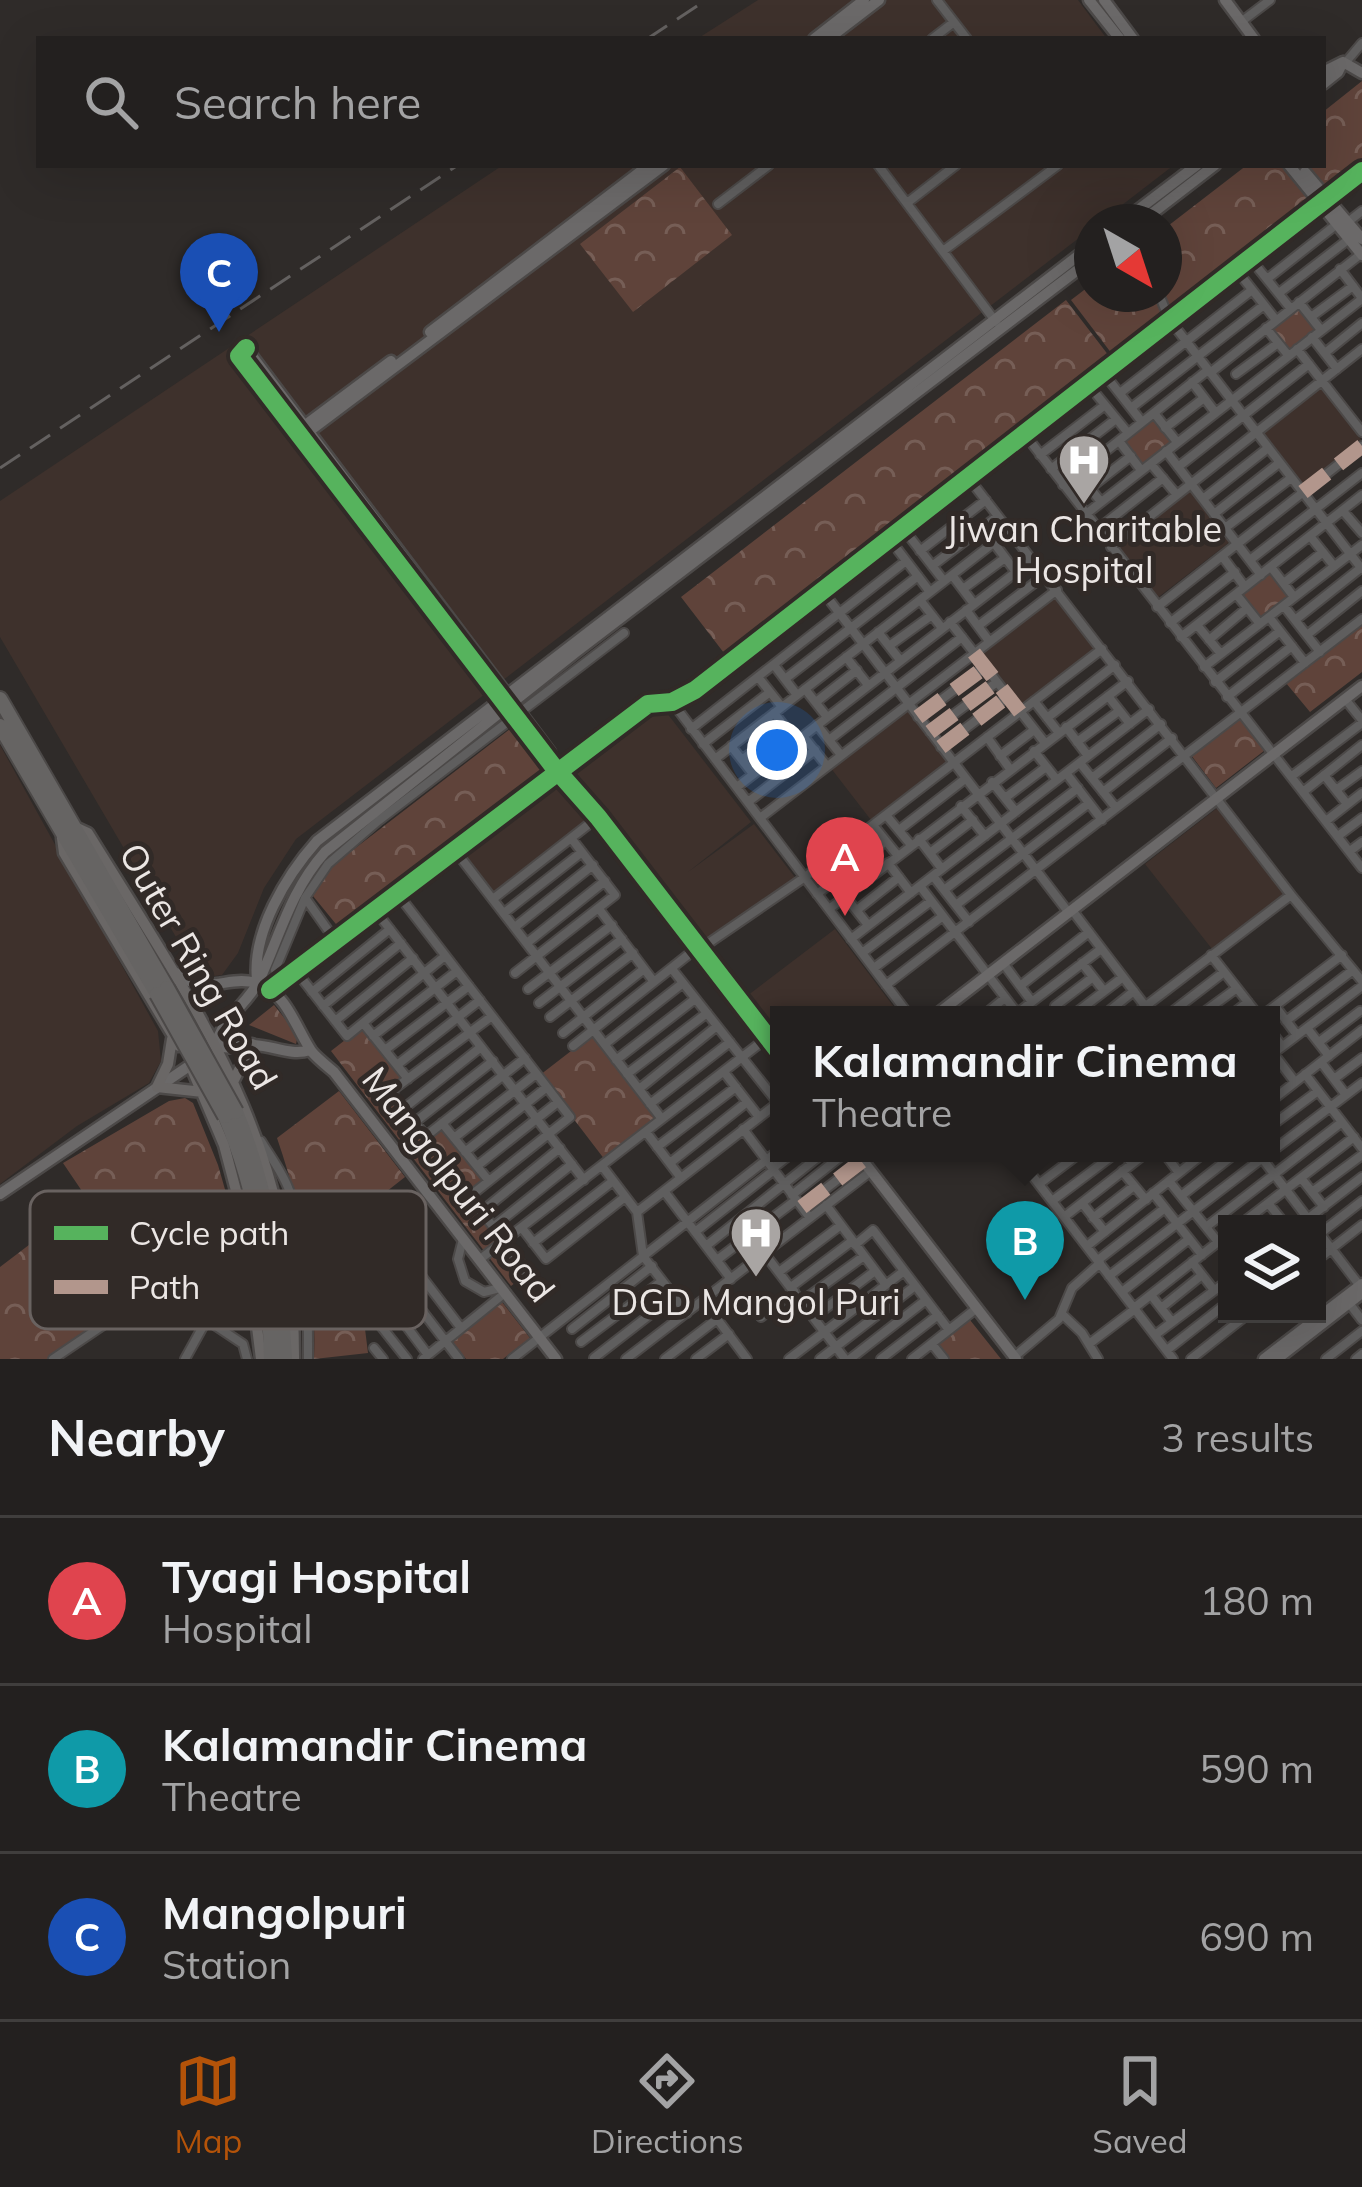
<!DOCTYPE html>
<style>
body{margin:0;font-family:Mulish,sans-serif;background:#2f2d2c;color:#f1f3f6}
.controls{position:absolute;right:36px;bottom:36px;display:grid;overflow:hidden;border-radius:0px;box-shadow:0 12px 48px #0002}
.controls button{width:108px;height:108px;display:grid;place-items:center;padding:0;border:0;border-bottom:3px solid #403e3d;background:#23201f;color:#f1f3f6;font:60px sans-serif}
.compass{position:absolute;left:1074px;top:204px;width:108px;height:108px;border-radius:50%;background:#23201f;box-shadow:0 12px 48px #0002;rotate:141deg}
.you{position:absolute;left:777px;top:750px;width:42px;height:42px;margin:-30px;border:9px solid #fff;border-radius:50%;background:#1a73e8;box-shadow:0 0 0 18px #1a73e833}
.badge{display:grid;place-items:center;width:78px;height:78px;border-radius:50%;background:#b45309;color:#fff;font-size:39px;font-weight:700}
.pin{position:absolute;translate:-50% -99px;filter:drop-shadow(0 3px 6px #0008)}
.pin::after{content:'';position:absolute;top:63px;width:42px;height:36px;background:inherit;clip-path:polygon(0 0,100% 0,50% 100%)}
.popup{position:absolute;left:770px;top:1006px;width:510px;height:156px;box-sizing:border-box;display:grid;place-content:center;border-radius:0px;background:#23201f;filter:drop-shadow(0 3px 9px #0005);font-size:39px;white-space:nowrap;color:#a3a3a4}
.popup b{font-size:45px;color:#f1f3f6}
.popup::after{content:'';position:absolute;left:50%;top:100%;margin-left:-24px;border:24px solid transparent;border-top-color:#23201f}
.list{margin:0;padding:0;list-style:none}
h2{display:flex;justify-content:space-between;align-items:center;height:156px;margin:0;padding:0 48px;font-size:51px}
h2 small{font-size:39px;font-weight:400;color:#a3a3a4}
.list li{display:grid;grid-template-columns:78px 1fr auto;gap:36px;align-items:center;box-sizing:border-box;height:168px;padding:0 48px;border-top:3px solid #403e3d}
.list b{display:block;font-size:45px;white-space:nowrap}
.list p{margin:0;font-size:39px;white-space:nowrap;color:#a3a3a4}
.list em{font-size:39px;font-style:normal;color:#a3a3a4}
.icon{flex:none;width:66px;height:66px;fill:none;stroke:currentColor;stroke-width:2;stroke-linecap:round;stroke-linejoin:round}
.map{position:relative;flex:none;width:1362px;height:1359px;overflow:hidden}
.search{position:absolute;background:#23201f;box-shadow:0 12px 48px #0002;left:36px;right:36px;top:36px;height:132px;display:flex;align-items:center;gap:30px;box-sizing:border-box;padding:0 42px;border-radius:0px;color:#a3a3a4;font-size:45px}
.sheet{height:660px;background:#23201f}
nav{display:flex;justify-content:space-around;align-items:center;box-sizing:border-box;height:168px;border-top:3px solid #403e3d;background:#23201f;font-size:33px;color:#a3a3a4}
nav a{display:grid;justify-items:center;gap:6px}
nav .on{color:#b45309}
.map>svg:first-child{display:block}
.built{fill:#3e312c}
.park{fill:url(#park-crowns)}
.lines{fill:none;stroke-linecap:round;stroke-linejoin:round}
.street-casing{stroke:#4c4948;stroke-width:12}
.secondary-casing{stroke:#4c4948;stroke-width:15}
.primary-casing{stroke:#4c4948;stroke-width:15}
.highway-casing{stroke:#4c4948;stroke-width:18}
.street{stroke:#5f5e5e;stroke-width:8}
.secondary{stroke:#6b6969;stroke-width:10}
.primary{stroke:#6a6766;stroke-width:10}
.highway{stroke:#666463;stroke-width:14}
.rail{stroke:#646160;stroke-width:3;stroke-dasharray:24 12;stroke-linecap:butt}
.highway-bridge-casing{stroke:#4c4948;stroke-width:18;stroke-linecap:butt}
.highway-bridge{stroke:#666463;stroke-width:14}
.quiet{stroke:#b2968c;stroke-width:15;stroke-dasharray:30 15;stroke-linecap:butt}
.cycleway-casing{stroke:#312a27;stroke-width:26}
.cycleway{stroke:#56b35d;stroke-width:18}
.labels{text-anchor:middle;dominant-baseline:central;stroke-width:10;stroke-linejoin:round;paint-order:stroke}
.poi-label{font-size:36px;fill:#ebe6e4;stroke:#312a27}
.street-label{font-size:36px;fill:#ebe6e4;stroke:#312a27}
.key{fill:#312a27;stroke:#696260;stroke-width:3}
.key-label{font-size:33px;fill:#ebe6e4}
</style>
<div class="map">
<svg width="1362" height="1359" viewBox="0 0 1362 1359">
<defs>
<pattern id="park-crowns" width="20" height="18" patternUnits="userSpaceOnUse" patternTransform="scale(3)"><rect width="20" height="18" fill="#5f433a"/><path d="M2 6a3 3 0 1 1 6 0M12 15a3 3 0 1 1 6 0" fill="none" stroke="#765e56"/></pattern>
</defs>
<rect width="100%" height="100%" fill="#2f2b29"/>
<path class="built" d="M 758,0 L 1078,0 L 1107,39 L 697,39 Z
M 503,165 L 1174,165 L 1100,222 L 1092,222 L 1092,228 L 296,839 L 264,888 L 238,953 L 222,975 L 200,978 L 0,637 L 0,501 Z
M 1321,384 L 1362,441 L 1302,487 L 1260,432 Z
M 1190,488 L 1231,541 L 1156,599 L 1115,546 Z
M 1053,594 L 1094,649 L 1018,707 L 977,653 Z
M 906,707 L 948,760 L 871,820 L 830,767 Z
M 663,708 L 751,822 L 688,872 L 754,824 L 797,880 L 703,941 L 575,775 Z
M 0,745 L 158,1031 L 161,1061 L 149,1083 L 77,1126 L 0,1184 Z
M 555,779 L 588,822 L 494,895 L 461,852 Z
M 1221,805 L 1288,890 L 1212,949 L 1145,864 Z
M 835,929 L 900,1015 L 779,1015 L 779,1038 L 747,996 Z"/>
<path class="park" d="M 1362,81 L 1362,163 L 1327,189 L 1308,165 L 1323,165 L 1323,112 Z
M 1247,165 L 1284,165 L 1312,201 L 1112,354 L 1071,300 L 1092,284 L 1092,294 L 1164,294 L 1164,229 Z
M 680,167 L 732,235 L 633,312 L 580,244 Z
M 1066,300 L 1109,356 L 724,653 L 681,597 Z
M 1299,305 L 1318,330 L 1288,353 L 1269,328 Z
M 1153,417 L 1172,441 L 1142,465 L 1122,440 Z
M 1271,573 L 1290,598 L 1260,621 L 1240,596 Z
M 1362,624 L 1362,672 L 1310,712 L 1286,683 Z
M 1243,714 L 1269,747 L 1216,788 L 1191,755 Z
M 514,726 L 548,770 L 340,929 L 313,896 L 332,866 Z
M 274,1005 L 298,1035 L 296,1044 L 249,1025 Z
M 363,1026 L 405,1078 L 389,1092 L 425,1139 L 442,1127 L 485,1181 L 467,1196 L 526,1274 L 511,1286 L 331,1051 Z
M 593,1034 L 657,1120 L 605,1160 L 540,1075 Z
M 339,1091 L 405,1177 L 349,1221 L 356,1263 L 382,1298 L 363,1313 L 368,1353 L 314,1359 C 317,1282 302,1211 277,1138 Z
M 185,1098 L 193,1103 L 218,1165 L 240,1242 L 204,1256 L 210,1312 L 203,1318 L 162,1288 L 53,1359 L 0,1359 L 0,1267 L 88,1200 L 63,1163 L 169,1101 Z
M 502,1302 L 530,1338 L 503,1359 L 466,1359 L 452,1341 Z
M 970,1320 L 1001,1359 L 947,1359 L 937,1346 Z"/>
<g class="lines">
<g class="street-casing">
<path id="street" d="M 937,0 L 967,39
M 1241,22 L 1270,0
M 932,39 L 954,22
M 1346,62 L 1362,43
M 878,165 L 996,322
M 907,203 L 956,165
M 718,204 L 769,165
M 1348,222 L 1362,211
M 943,251 L 1058,165
M 1249,257 L 1291,309
M 1235,268 L 1276,320
M 1340,269 L 1362,298
M 1267,279 L 1337,224
M 1279,293 L 1349,239
M 1159,294 L 1169,319 L 1362,569
M 1299,302 L 1321,330
M 1311,317 L 1353,286
M 1266,328 L 1288,355
M 1312,337 L 1337,369
M 1297,349 L 1362,432
M 1325,353 L 1362,323
M 1102,371 L 1142,422
M 1210,373 L 1361,254
M 1236,374 L 1278,343
M 1192,382 L 1215,412
M 1087,383 L 1128,433
M 1120,393 L 1252,290
M 1131,408 L 1264,305
M 1154,413 L 1177,442
M 1165,428 L 1204,398
M 1023,432 L 1362,868
M 1119,441 L 1141,470
M 1166,451 L 1261,575
M 1040,455 L 1105,405
M 1151,464 L 1177,495
M 1178,467 L 1309,364
M 1051,469 L 1116,419
M 1078,473 L 1101,502
M 967,476 L 1291,895 L 1362,981
M 1063,485 L 1208,370
M 1090,488 L 1131,456
M 1203,499 L 1268,448
M 1343,511 L 1362,533
M 1086,514 L 1362,299
M 1214,514 L 1279,463
M 902,527 L 944,581
M 1225,528 L 1291,478
M 1098,529 L 1163,478
M 1310,536 L 1334,566
M 888,537 L 930,592
M 994,543 L 1016,572
M 1111,547 L 1362,349
M 920,551 L 986,500
M 1222,556 L 1245,587
M 1250,560 L 1362,473
M 932,566 L 998,516
M 1271,567 L 1294,597
M 952,575 L 974,604
M 1284,583 L 1323,552
M 821,589 L 1069,913
M 963,589 L 1005,558
M 1236,594 L 1260,624
M 920,600 L 942,628
M 1284,606 L 1320,652
M 1157,607 L 1362,446
M 966,610 L 989,641
M 1269,617 L 1305,663
M 1295,620 L 1362,567
M 950,622 L 1045,743
M 1170,623 L 1235,572
M 1197,625 L 1221,654
M 978,626 L 1045,575
M 878,632 L 900,660
M 1307,635 L 1362,591
M 1181,637 L 1362,495
M 1209,640 L 1247,608
M 889,646 L 932,615
M 846,657 L 868,685
M 774,665 L 797,695
M 1204,667 L 1362,545
M 758,677 L 782,707
M 785,679 L 918,576
M 1215,682 L 1280,631
M 805,689 L 827,717
M 1108,696 L 1130,724
M 1227,697 L 1292,646
M 1345,699 L 1362,720
M 1034,701 L 1059,733
M 672,702 L 909,1015
M 816,702 L 857,670
M 774,713 L 796,741
M 918,717 L 985,667
M 1047,718 L 1115,665
M 817,725 L 841,755
M 1066,727 L 1088,756
M 691,729 L 906,561
M 930,732 L 997,682
M 803,736 L 827,766
M 987,737 L 1010,769
M 829,740 L 962,637
M 1077,742 L 1119,711
M 703,744 L 770,692
M 731,746 L 753,774
M 941,747 L 1008,696
M 1034,751 L 1057,780
M 1000,756 L 1034,730
M 715,759 L 1010,530
M 742,760 L 784,727
M 1080,763 L 1116,808
M 1066,773 L 1102,820
M 1324,775 L 1347,804
M 1292,776 L 1362,723
M 1092,778 L 1161,724
M 992,782 L 1016,812
M 737,787 L 1033,559
M 1336,790 L 1362,771
M 1103,792 L 1172,738
M 1303,792 L 1362,745
M 1005,798 L 1046,767
M 748,802 L 815,750
M 961,806 L 985,836
M 886,815 L 911,845
M 760,818 L 1057,590
M 1326,821 L 1362,793
M 873,825 L 898,856
M 899,830 L 965,779
M 1338,836 L 1362,818
M 919,839 L 942,869
M 454,849 L 662,1119
M 1350,851 L 1362,842
M 930,853 L 973,820
M 888,863 L 911,893
M 933,876 L 969,922
M 920,886 L 1017,1013
M 944,890 L 1078,788
M 397,893 L 570,1117 L 470,1196 L 528,1273
M 817,894 L 886,841
M 845,896 L 868,925
M 306,899 L 335,940
M 493,899 L 598,817
M 956,905 L 1089,803
M 599,909 L 654,982
M 829,909 L 1128,681
M 375,910 L 584,1180
M 857,910 L 899,877
M 1072,910 L 1152,1015
M 504,913 L 582,852
M 515,927 L 593,865
M 851,939 L 1149,709
M 527,943 L 605,881
M 700,949 L 805,877 L 1102,649
M 862,953 L 931,901
M 1211,955 L 1258,1015
M 1003,963 L 1032,1002
M 1082,963 L 1104,991
M 874,968 L 943,916
M 672,969 L 778,1103
M 275,970 L 305,898 L 328,864 L 378,821 L 624,633
M 296,971 L 347,1036 L 445,956
M 515,973 L 615,895 L 571,838
M 886,985 L 1362,619
M 1020,986 L 1089,932
M 528,989 L 612,925
M 270,990 L 648,704 L 672,702 L 695,690 L 1362,171
M 312,992 L 390,929
M 539,1003 L 622,939
M 323,1006 L 401,943
M 1055,1006 L 1093,977
M 1275,1006 L 1297,1035
M 1016,1014 L 1101,949
M 984,1015 L 1005,998
M 1073,1015 L 1123,977
M 1104,1015 L 1134,991
M 1134,1015 L 1291,895
M 1168,1015 L 1224,972
M 1200,1015 L 1237,988
M 1231,1015 L 1248,1002
M 1263,1015 L 1342,955
M 492,1016 L 394,1089 L 393,1096 L 426,1136 L 525,1058
M 550,1017 L 633,953
M 335,1021 L 413,958
M 1286,1021 L 1353,970
M 363,1023 L 408,1079
M 1307,1028 L 1329,1056
M 1271,1031 L 1282,1046
M 563,1033 L 644,969
M 373,1036 L 457,971
M 1319,1042 L 1360,1011
M 605,1044 L 683,983
M 573,1046 L 698,947
M 385,1050 L 469,986
M 1273,1053 L 1295,1082
M 1271,1055 L 1362,986
M 616,1060 L 695,999
M 1321,1062 L 1346,1095
M 397,1065 L 480,1000
M 724,1072 L 759,1117
M 627,1074 L 707,1013
M 1305,1074 L 1362,1148
M 1334,1079 L 1362,1058
M 639,1089 L 717,1026
M 1271,1101 L 1362,1030
M 650,1104 L 730,1042
M 403,1109 L 481,1047
M 415,1122 L 493,1061
M 442,1123 L 489,1181
M 1271,1126 L 1318,1091
M 743,1129 L 810,1218
M 646,1132 L 681,1178
M 454,1138 L 536,1074
M 261,1141 C 270,1156 283,1173 289,1190 C 309,1242 308,1304 308,1359
M 657,1147 L 736,1087
M 465,1152 L 547,1087
M 1271,1152 L 1362,1083
M 1015,1153 L 1173,1359
M 1124,1153 L 1132,1164
M 1164,1153 L 1179,1173
M 1258,1153 L 1312,1224
M 670,1163 L 747,1102
M 477,1166 L 558,1102
M 602,1166 L 637,1212 L 643,1256 L 687,1313
M 773,1168 L 792,1153
M 1122,1171 L 1146,1200
M 1301,1178 L 1324,1207
M 1169,1181 L 1218,1242
M 1039,1184 L 1080,1153
M 664,1191 L 731,1279
M 1312,1192 L 1362,1155
M 1153,1193 L 1202,1255
M 792,1195 L 845,1153
M 1181,1196 L 1236,1153
M 1052,1201 L 1116,1153
M 1082,1203 L 1105,1232
M 1268,1203 L 1285,1224
M 826,1205 L 886,1285
M 802,1207 L 863,1160
M 370,1209 L 461,1328
M 481,1212 L 560,1148
M 637,1212 L 779,1102
M 1064,1217 L 1146,1153
M 1093,1218 L 1134,1186
M 354,1222 L 459,1359
M 1241,1224 L 1354,1137
M 1301,1224 L 1362,1177
M 493,1227 L 572,1164
M 1206,1227 L 1342,1122
M 522,1228 L 546,1259 L 625,1197
M 1317,1230 L 1360,1286
M 695,1232 L 774,1170
M 1317,1236 L 1362,1201
M 463,1239 L 458,1259 L 465,1281 L 484,1292 L 500,1288
M 533,1243 L 613,1181
M 855,1245 L 873,1230 L 949,1330
M 706,1246 L 823,1153
M 1087,1246 L 1204,1153
M 764,1253 L 845,1359
M 479,1260 L 768,1037
M 717,1260 L 796,1200
M 1098,1260 L 1165,1208
M 1317,1260 L 1362,1225
M 1192,1262 L 1214,1290
M 362,1267 L 428,1355
M 779,1272 L 841,1225
M 1109,1276 L 1269,1153
M 791,1287 L 852,1241
M 1122,1292 L 1189,1239
M 1151,1295 L 1172,1322
M 703,1300 L 747,1359
M 802,1301 L 864,1256
M 1349,1303 L 1362,1320
M 1134,1308 L 1227,1235
M 1161,1308 L 1202,1275
M 369,1311 L 407,1359
M 1063,1315 L 1082,1333 L 1098,1359
M 761,1317 L 794,1291
M 814,1317 L 875,1271
M 572,1329 L 652,1266
M 1155,1335 L 1227,1281
M 581,1342 L 662,1281
M 932,1344 L 944,1359
M 1089,1344 L 1135,1309
M 374,1348 L 383,1359
M 1167,1350 L 1227,1303
M 1014,1357 L 1059,1319 L 1072,1288 L 1100,1263
M 594,1358 L 674,1296
M 53,1359 L 152,1292 L 162,1290 L 243,1344 L 247,1359
M 185,1359 L 206,1321
M 423,1359 L 505,1293
M 512,1359 L 779,1150
M 626,1359 L 871,1171
M 665,1359 L 717,1319
M 696,1359 L 729,1334
M 789,1359 L 904,1271
M 820,1359 L 915,1286
M 850,1359 L 926,1300
M 881,1359 L 938,1315
M 912,1359 L 977,1308
M 1191,1359 L 1248,1314
M 1326,1359 L 1362,1331
M 1356,1359 L 1362,1354"/>
</g>
<g class="secondary-casing">
<path id="secondary" d="M 1089,0 L 1120,39
M 1104,0 L 1133,39
M 1225,0 L 1254,39
M 814,39 L 864,0
M 828,39 L 879,0
M 1323,72 L 1343,62 L 1362,73
M 1323,84 L 1338,72 L 1343,62
M 1289,165 L 1362,255
M 1305,172 L 1362,239
M 1122,222 L 1197,165
M 1141,222 L 1215,165
M 430,332 L 649,165
M 246,348 L 239,356 L 553,766 L 598,817 L 779,1052
M 246,348 L 550,752
M 300,429 L 391,361
M 307,433 L 664,165
M 176,973 C 208,998 228,973 260,984 C 286,993 298,1032 312,1052 C 318,1059 327,1066 334,1072 L 556,1359
M 257,980 C 252,932 286,876 317,841 L 1092,245
M 936,1015 L 1362,686
M 216,1045 C 221,1020 247,1004 259,981 C 280,935 291,890 325,852 L 576,652 L 1092,259
M 216,1045 C 229,1050 234,1046 247,1045 C 269,1043 289,1057 310,1050
M 857,1153 L 1016,1359
M 0,1194 L 195,1062
M 1264,1359 L 1362,1284
M 1277,1359 L 1362,1293"/>
</g>
<g class="primary-casing">
<path id="primary" d="M 75,827 L 88,833 C 197,1010 295,1142 294,1359
M 62,838 L 64,853 L 179,1046
M 172,1039 L 168,1064 L 157,1087 L 203,1092
M 191,1067 L 224,1145 L 248,1236
M 234,1080 L 252,1044
M 248,1255 L 261,1359"/>
</g>
<g class="highway-casing">
<path id="highway" d="M 0,699 L 167,988
M 0,726 L 157,994
M 236,1112 C 269,1191 280,1274 285,1359
M 225,1116 C 259,1196 269,1274 271,1359
M 249,1234 L 263,1303"/>
</g>
<use href="#street" class="street"/>
<use href="#secondary" class="secondary"/>
<use href="#primary" class="primary"/>
<use href="#highway" class="highway"/>
<path class="rail" d="M 647,39 L 706,0
M 0,468 L 458,165"/>
<g class="highway-bridge-casing">
<path id="highway-bridge" d="M 167,988 L 236,1112
M 157,994 L 225,1116"/>
</g>
<use href="#highway-bridge" class="highway-bridge"/>
<path class="quiet" d="M 1303,492 L 1362,446
M 974,653 L 1020,712
M 918,717 L 985,667
M 930,732 L 997,682
M 941,747 L 1008,696
M 802,1207 L 863,1160"/>
<g class="cycleway-casing">
<path id="cycleway" d="M 246,348 L 239,356 L 553,766 L 598,817 L 779,1052
M 270,990 L 648,704 L 672,702 L 695,690 L 1362,171"/>
</g>
<use href="#cycleway" class="cycleway"/>
</g>
<defs>
<g id="hospital-pin" transform="scale(2.7)"><path d="M0 17L-7.5 6A9.5 9.5 0 1 1 7.5 6Z" fill="#a9a5a3" stroke="#312a27"/><path d="M-5-5h3v3.5h4V-5h3V5h-3V1.5h-4V5h-3Z" fill="#fff"/></g>
</defs>
<g fill-rule="evenodd">
<use href="#hospital-pin" x="1084" y="460"/>
<use href="#hospital-pin" x="756" y="1233"/>
</g>
<g class="labels">
<g class="poi-label">
<text x="1084" y="528">Jiwan Charitable<tspan x="1084" dy="41">Hospital</tspan></text>
<text x="756" y="1301">DGD Mangol Puri</text>
</g>
<g class="street-label">
<text transform="translate(199 966) rotate(60)">Outer Ring Road</text>
<text transform="translate(459 1184) rotate(52)">Mangolpuri Road</text>
</g>
</g>
<rect x="30" y="1191" width="396" height="138" rx="18" class="key"/>
<rect x="54" y="1226" width="54" height="14" fill="#56b35d"/>
<rect x="54" y="1280" width="54" height="14" fill="#b2968c"/>
<g class="key-label">
<text x="129" y="1245">Cycle path</text>
<text x="129" y="1299">Path</text>
</g>
</svg>
<div class="controls">
<button><svg class="icon" aria-label="layers" viewBox="0 0 24 24"><path d="M12 4l9 5-9 5-9-5zM3 14l9 5 9-5"/></svg></button>
</div>
<svg class="compass" viewBox="-18 -18 36 36"><path d="M0-13l5 13h-10z" fill="#e53935"/><path d="M0 13l5-13h-10z" fill="#a3a3a4"/></svg>
<div class="you"></div>
<div class="pin badge" style="left:845px;top:916px;background:#e0444e">A</div>
<div class="pin badge" style="left:1025px;top:1300px;background:#0f9aa8">B</div>
<div class="popup"><b>Kalamandir Cinema</b>Theatre</div>
<div class="pin badge" style="left:219px;top:332px;background:#1a4fb4">C</div>
<div class="search"><svg class="icon" aria-label="search" viewBox="0 0 24 24"><circle cx="10" cy="10" r="6"/><path d="M15 15l6 6"/></svg>Search here</div>
</div>
<section class="sheet">
<h2>Nearby<small>3 results</small></h2>
<ul class="list">
<li><span class="badge" style="background:#e0444e">A</span><div><b>Tyagi Hospital</b><p>Hospital</p></div><em>180 m</em></li>
<li><span class="badge" style="background:#0f9aa8">B</span><div><b>Kalamandir Cinema</b><p>Theatre</p></div><em>590 m</em></li>
<li><span class="badge" style="background:#1a4fb4">C</span><div><b>Mangolpuri</b><p>Station</p></div><em>690 m</em></li>
</ul>
</section>
<nav>
<a class="on"><svg class="icon" aria-label="map" viewBox="0 0 24 24"><path d="M3 6l6-2 6 2 6-2v14l-6 2-6-2-6 2zM9 4v14M15 6v14"/></svg>Map</a>
<a><svg class="icon" aria-label="directions" viewBox="0 0 24 24"><path d="M12 3l9 9-9 9-9-9zM9 14v-3h6M13 9l2 2-2 2"/></svg>Directions</a>
<a><svg class="icon" aria-label="saved" viewBox="0 0 24 24"><path d="M7 4h10v16l-5-4-5 4z"/></svg>Saved</a>
</nav>
